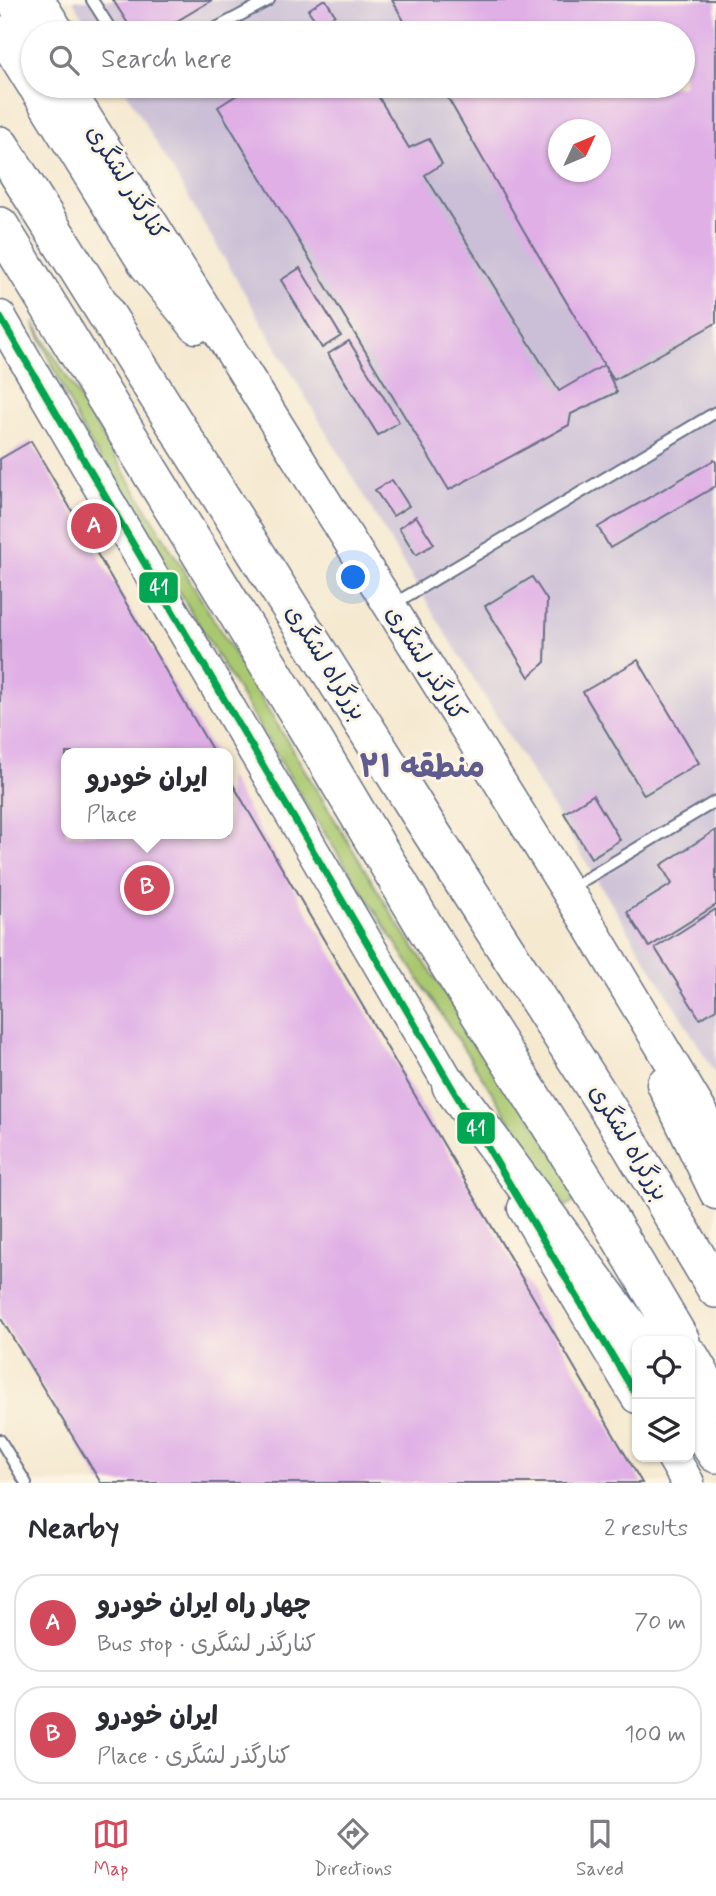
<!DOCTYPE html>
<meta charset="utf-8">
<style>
body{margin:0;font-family:Mynerve,"Playpen Sans Arabic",sans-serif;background:#f7f7f7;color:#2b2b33}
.controls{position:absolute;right:21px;bottom:21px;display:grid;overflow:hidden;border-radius:14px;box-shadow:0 2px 5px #0004}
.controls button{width:63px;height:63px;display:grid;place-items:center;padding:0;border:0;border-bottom:2px solid #e1e1e2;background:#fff;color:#2b2b33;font:35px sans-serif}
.compass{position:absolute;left:548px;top:119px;width:63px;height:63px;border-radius:50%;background:#fff;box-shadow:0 2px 5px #0004;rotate:46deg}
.you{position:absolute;left:354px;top:578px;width:24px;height:24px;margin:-18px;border:5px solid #fff;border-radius:50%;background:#1a73e8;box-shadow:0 0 0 10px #1a73e833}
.badge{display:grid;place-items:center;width:46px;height:46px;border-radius:50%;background:#d1495b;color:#fff;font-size:23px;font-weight:700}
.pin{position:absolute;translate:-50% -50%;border:4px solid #fff;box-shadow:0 2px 7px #0006}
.popup{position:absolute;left:61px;top:748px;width:172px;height:91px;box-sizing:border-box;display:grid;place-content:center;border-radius:14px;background:#fff;filter:drop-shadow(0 2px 5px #0005);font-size:23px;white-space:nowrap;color:#7c7c81}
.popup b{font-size:26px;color:#2b2b33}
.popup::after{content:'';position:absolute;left:50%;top:100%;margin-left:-14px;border:14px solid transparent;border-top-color:#fff}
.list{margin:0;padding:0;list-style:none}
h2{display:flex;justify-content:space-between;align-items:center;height:91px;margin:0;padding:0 28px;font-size:30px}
h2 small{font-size:23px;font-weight:400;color:#7c7c81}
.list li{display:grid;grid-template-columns:46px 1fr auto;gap:21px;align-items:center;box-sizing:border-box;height:98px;margin:0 14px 14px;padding:0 14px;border:2px solid #e1e1e2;border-radius:28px}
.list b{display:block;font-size:26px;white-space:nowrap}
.list p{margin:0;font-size:23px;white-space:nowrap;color:#7c7c81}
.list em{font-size:23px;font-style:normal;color:#7c7c81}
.icon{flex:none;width:38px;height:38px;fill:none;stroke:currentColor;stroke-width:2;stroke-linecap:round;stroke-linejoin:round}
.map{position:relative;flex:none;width:716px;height:1483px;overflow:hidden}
.search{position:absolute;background:#fff;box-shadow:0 2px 5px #0004;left:21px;right:21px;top:21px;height:77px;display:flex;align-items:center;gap:18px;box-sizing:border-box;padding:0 24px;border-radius:38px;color:#7c7c81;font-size:26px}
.sheet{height:315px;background:#fff}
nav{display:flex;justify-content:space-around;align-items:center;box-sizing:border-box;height:98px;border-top:2px solid #e1e1e2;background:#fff;font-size:19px;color:#7c7c81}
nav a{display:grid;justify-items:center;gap:4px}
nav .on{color:#d1495b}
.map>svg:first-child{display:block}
.industrial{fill:#cabfd6;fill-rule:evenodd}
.green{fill:#aac86f;stroke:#627c66;stroke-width:2}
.building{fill:#dfafe6;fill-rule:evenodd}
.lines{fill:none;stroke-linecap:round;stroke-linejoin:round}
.lane-casing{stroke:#677086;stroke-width:14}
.primary-casing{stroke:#677086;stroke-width:35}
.highway-casing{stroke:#677086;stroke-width:40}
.lane{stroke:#fff;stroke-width:10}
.primary{stroke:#fff;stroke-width:32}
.highway{stroke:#fff;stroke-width:37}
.bus-1-casing{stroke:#fcf5e5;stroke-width:12}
.bus-1{stroke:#00a651;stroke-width:7}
.labels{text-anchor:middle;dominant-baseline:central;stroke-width:6;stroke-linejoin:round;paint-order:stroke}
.street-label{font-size:24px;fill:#1b2f5e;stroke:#fcf5e5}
.district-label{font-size:32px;font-weight:bold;fill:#605c8e;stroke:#fcf5e5}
.line-badge{stroke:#fcf5e5;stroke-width:2.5}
.badge-label{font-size:19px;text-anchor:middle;font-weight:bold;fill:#fff}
</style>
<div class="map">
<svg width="716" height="1483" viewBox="0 0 716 1483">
<rect width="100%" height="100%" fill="#fcf5e5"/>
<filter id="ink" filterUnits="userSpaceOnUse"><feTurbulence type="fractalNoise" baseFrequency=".0143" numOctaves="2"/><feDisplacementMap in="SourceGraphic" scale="14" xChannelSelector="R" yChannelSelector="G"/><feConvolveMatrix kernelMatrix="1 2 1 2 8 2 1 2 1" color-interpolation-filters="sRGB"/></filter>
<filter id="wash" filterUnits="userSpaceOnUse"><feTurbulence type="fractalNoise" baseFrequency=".00686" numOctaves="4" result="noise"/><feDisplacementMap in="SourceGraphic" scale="28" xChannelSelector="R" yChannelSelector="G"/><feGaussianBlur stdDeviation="1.57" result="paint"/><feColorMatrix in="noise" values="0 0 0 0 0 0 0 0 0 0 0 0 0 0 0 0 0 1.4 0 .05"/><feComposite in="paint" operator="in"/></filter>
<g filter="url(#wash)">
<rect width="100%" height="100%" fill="#f5e9d0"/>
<path class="industrial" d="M 73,0 L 716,0 L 716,1074 L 409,573 L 123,86 L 683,86 L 683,33 L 92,33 ZM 558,130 L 600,130 L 600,172 L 558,172 Z"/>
<path class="green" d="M 34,323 L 396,921 L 584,1195 L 566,1207 L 304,801 L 79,424 Z"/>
<g id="blocks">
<path class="building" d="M 113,0 L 212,0 L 157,33 L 134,33 Z
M 323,0 L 326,0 L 335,15 L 319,25 L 308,10 Z
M 392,0 L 716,0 L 716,323 L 614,380 L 604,365 L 617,392 L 571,414 L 569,425 L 449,490 L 218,107 L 251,86 L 372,86 L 409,148 L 429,139 L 442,164 L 425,175 L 559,391 L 604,365 L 524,231 L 441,86 L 683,86 L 683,33 L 411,33 ZM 558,130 L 600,130 L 600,172 L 558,172 Z
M 300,268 L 341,336 L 322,348 L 281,280 Z
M 349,341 L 399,422 L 378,435 L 328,354 Z
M 31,441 L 214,753 L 66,753 L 66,834 L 228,834 L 228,776 L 642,1483 L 101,1483 L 0,1317 L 0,459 Z
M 714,460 L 716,462 L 716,486 L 610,548 L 598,527 Z
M 392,480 L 409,506 L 393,516 L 375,490 Z
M 416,516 L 434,544 L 416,555 L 399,528 Z
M 532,577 L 547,600 L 545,662 L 529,677 L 485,606 Z
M 638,660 L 699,763 L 644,795 L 583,692 Z
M 593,795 L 620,840 L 591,858 L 564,813 Z
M 716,830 L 716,905 L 649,947 L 627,912 L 672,884 L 661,865 Z
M 716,909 L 716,1009 L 700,1019 L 655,948 Z"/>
</g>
</g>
<g filter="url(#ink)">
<use href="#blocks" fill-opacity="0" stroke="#677086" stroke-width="2"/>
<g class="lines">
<g class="lane-casing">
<path id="lane" d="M 92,0 L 113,33
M 207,33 L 269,0
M 392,605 L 716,412
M 569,889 L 716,801
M 0,1440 L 26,1483"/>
</g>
<g class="primary-casing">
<path id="primary" d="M 12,0 L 33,34
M 38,0 L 59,33
M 0,32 L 33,85
M 34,86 L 146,266 L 196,327
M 66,86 L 590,927 L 716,1137
M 0,317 L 463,1107
M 663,1084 L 716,1193
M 524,1208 L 637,1397
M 673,1457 L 688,1483"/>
</g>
<g class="highway-casing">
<path id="highway" d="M 0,145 L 431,832 L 622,1131 L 716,1289
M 0,226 L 296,710 L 431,937 L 608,1217 L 681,1341
M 451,1086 L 640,1341
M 690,1356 L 716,1401
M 690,1415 L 716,1454"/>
</g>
<use href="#lane" class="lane"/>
<use href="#primary" class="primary"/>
<use href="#highway" class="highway"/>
<g class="bus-1-casing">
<path id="bus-1" d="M 0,317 L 451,1086 L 637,1397"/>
</g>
<use href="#bus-1" class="bus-1"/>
</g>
</g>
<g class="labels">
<g class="street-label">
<text transform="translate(126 183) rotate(58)">کنارگذر لشگری</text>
<text transform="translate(325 663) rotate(58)">بزرگراه لشگری</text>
<text transform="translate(425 664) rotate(58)">کنارگذر لشگری</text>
<text transform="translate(628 1143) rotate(59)">بزرگراه لشگری</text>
</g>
<g class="district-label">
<text x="422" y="768">منطقه ۲۱</text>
</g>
</g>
<g class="line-badge">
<rect x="138" y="571" width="41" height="33" rx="7" fill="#00a651"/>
<rect x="456" y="1111" width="40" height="34" rx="7" fill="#00a651"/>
</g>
<g class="badge-label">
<text x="159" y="594">41</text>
<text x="476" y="1135">41</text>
</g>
</svg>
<div class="controls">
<button><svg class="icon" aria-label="locate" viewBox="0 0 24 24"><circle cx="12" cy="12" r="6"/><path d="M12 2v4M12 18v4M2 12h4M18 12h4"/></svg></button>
<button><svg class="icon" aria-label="layers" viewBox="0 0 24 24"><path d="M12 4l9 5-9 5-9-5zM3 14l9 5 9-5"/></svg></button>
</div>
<svg class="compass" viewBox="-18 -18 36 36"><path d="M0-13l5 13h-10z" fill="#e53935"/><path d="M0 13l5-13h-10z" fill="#7c7c81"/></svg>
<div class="you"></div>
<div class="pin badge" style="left:94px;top:526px">A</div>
<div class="pin badge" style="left:147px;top:888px">B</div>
<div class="popup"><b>ایران خودرو</b>Place</div>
<div class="search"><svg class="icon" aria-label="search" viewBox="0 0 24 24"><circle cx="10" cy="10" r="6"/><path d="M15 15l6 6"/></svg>Search here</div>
</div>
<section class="sheet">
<h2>Nearby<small>2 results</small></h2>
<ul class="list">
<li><span class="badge">A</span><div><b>چهار راه ایران خودرو</b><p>Bus stop · کنارگذر لشگری</p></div><em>70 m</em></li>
<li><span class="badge">B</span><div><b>ایران خودرو</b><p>Place · کنارگذر لشگری</p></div><em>100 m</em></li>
</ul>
</section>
<nav>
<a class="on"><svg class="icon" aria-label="map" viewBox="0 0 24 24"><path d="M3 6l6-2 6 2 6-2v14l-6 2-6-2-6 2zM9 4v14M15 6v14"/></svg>Map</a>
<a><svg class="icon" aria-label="directions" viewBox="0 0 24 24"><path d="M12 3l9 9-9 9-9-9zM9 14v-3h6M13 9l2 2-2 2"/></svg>Directions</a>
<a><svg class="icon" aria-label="saved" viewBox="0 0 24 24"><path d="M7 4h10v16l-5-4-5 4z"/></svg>Saved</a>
</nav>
